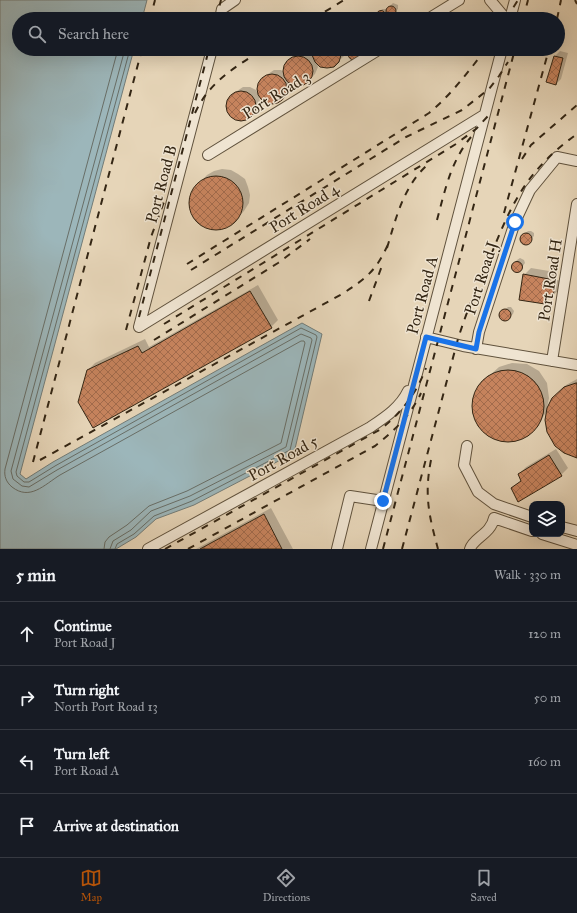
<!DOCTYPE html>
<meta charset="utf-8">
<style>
body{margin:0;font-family:"IM FELL Great Primer",serif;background:#20242c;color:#f1f3f6}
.controls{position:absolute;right:12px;bottom:12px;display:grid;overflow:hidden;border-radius:8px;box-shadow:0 4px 16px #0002}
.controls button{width:36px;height:36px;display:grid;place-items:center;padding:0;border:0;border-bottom:1px solid #363941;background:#171b24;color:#f1f3f6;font:20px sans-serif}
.stop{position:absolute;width:12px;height:12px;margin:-9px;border:3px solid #1a73e8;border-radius:50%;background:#fff}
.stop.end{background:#1a73e8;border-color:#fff;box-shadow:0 1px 4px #0008}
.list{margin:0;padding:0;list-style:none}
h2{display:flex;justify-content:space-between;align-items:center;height:52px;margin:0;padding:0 16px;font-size:17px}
h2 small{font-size:13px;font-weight:400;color:#9ea1a6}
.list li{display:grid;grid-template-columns:26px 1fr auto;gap:12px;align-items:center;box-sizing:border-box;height:64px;padding:0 16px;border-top:1px solid #363941}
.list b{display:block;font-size:15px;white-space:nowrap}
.list p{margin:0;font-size:13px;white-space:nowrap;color:#9ea1a6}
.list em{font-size:13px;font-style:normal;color:#9ea1a6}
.icon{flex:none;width:22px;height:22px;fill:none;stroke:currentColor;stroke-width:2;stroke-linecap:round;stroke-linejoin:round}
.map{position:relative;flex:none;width:577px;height:549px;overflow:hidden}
.search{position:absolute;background:#171b24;box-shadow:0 4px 16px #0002;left:12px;right:12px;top:12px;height:44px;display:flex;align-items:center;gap:10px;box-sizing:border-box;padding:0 14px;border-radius:22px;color:#9ea1a6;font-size:15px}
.sheet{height:308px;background:#171b24}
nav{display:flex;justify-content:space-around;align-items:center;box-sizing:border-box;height:56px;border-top:1px solid #363941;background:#171b24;font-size:11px;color:#9ea1a6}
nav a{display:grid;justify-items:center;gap:2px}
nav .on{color:#b45309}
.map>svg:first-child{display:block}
.water{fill:#9cb6ba;stroke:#727c78}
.shadow{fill:#0003}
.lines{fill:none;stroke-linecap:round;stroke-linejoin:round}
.shore{stroke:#686e67;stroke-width:1}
.building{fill:url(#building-cross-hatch);stroke:#342614}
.minor-casing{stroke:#60523d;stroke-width:12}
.minor{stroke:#efe4d1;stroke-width:10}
.rail{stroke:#342614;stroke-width:2;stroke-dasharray:7 7;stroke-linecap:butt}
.route{stroke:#1a73e8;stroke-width:5}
.labels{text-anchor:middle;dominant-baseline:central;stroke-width:3;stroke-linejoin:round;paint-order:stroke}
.street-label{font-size:16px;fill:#342614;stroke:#efe4d1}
</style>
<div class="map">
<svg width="577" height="549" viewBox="0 0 577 549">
<defs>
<pattern id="building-cross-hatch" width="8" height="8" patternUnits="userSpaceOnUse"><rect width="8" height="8" fill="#c6835d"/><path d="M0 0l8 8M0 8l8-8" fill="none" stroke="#a26b4c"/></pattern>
</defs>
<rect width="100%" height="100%" fill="#e6d5b8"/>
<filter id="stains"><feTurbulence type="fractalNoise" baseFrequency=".005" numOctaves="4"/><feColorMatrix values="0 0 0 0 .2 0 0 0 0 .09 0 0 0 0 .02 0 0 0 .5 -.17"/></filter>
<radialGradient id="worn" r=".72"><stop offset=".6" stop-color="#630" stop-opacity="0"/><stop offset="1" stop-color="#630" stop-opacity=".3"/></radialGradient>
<path class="water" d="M 0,0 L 147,0 L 142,19 L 19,19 L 19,49 L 134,49 L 20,474 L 26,479 L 53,462 L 302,323 L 322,334 L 294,453 L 194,505 L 156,519 L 136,537 L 116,549 L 0,549 Z"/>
<path class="shadow" d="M 393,3 L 398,5 L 398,9 L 392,14 L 388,13 L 383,19 L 368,19 L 372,15 L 374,14 L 378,15 L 382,9 L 387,9 Z
M 404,13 L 406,14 L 407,19 L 397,19 L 398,17 L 404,15 Z
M 314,49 L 346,49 L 344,56 L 333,66 L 317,63 L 318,67 L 315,74 L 305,84 L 298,85 L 291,83 L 289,92 L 278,102 L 272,103 L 266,102 L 259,96 L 260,102 L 258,109 L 247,119 L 241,120 L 235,119 L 230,114 L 227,108 L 228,102 L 237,91 L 243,87 L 250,87 L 256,90 L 258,94 L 259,85 L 268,74 L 274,70 L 281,70 L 285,73 L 286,67 L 295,56 L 301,53 L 307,52 L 313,55 Z
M 351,49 L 363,49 L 363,50 L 361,55 L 354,60 L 350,59 L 348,55 Z
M 560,51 L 568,53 L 561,79 L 556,84 L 555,56 Z
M 222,169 L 231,170 L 238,174 L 245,179 L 248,187 L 250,195 L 249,203 L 244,211 L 231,225 L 223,228 L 214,229 L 205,227 L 198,222 L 193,215 L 190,206 L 191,197 L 194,189 L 207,175 L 214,171 Z
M 528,231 L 531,231 L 534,233 L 534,236 L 527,243 L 524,243 L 521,240 L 521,237 Z
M 520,258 L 524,260 L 525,263 L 520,270 L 517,271 L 513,270 L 512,266 L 517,260 Z
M 531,268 L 555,272 L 554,279 L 561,281 L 559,290 L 544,303 L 524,275 Z
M 258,285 L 278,320 L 271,327 L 88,370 L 95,363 L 145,339 L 149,347 Z
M 508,307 L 511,307 L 514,311 L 513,314 L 506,320 L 503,319 L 501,316 L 501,313 Z
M 512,363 L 527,364 L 539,371 L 547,383 L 549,398 L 547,408 L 559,392 L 566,385 L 577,379 L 577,456 L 548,409 L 540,422 L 521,438 L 510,441 L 496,440 L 484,433 L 476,421 L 474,410 L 474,399 L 481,385 L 488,377 L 499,367 Z
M 556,449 L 568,468 L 561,475 L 512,488 L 522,480 L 519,474 L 526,467 Z
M 271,508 L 293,549 L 196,549 Z"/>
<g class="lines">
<path class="shore" d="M 104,549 L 105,542 L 109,537 L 127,525 L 149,506 L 187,491 L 281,443 L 305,343 L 304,341 L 301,341 L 60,475 C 44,485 30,501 12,487 C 6,482 4,476 5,469 L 118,49
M 110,549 L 113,541 L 131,530 L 151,511 L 190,496 L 286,447 L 312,340 L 311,338 L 301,334 L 57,470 L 29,487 L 22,486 L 13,479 L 11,471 L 125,49
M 115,549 L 117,544 L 134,534 L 154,516 L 192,501 L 290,450 L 317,337 L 316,335 L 301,328 L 55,466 L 29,482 L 24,482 L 17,476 L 16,472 L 130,49"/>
</g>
<path class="building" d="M386 11a5 5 0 1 1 10 0a5 5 0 1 1-10 0Z
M376.5 15a4.5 4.5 0 1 1 9 0a4.5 4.5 0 1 1-9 0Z
M348 54a6 6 0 1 1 12 0a6 6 0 1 1-12 0Z
M 313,49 L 341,49 L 341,55 L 339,62 L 334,67 L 327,68 L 320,67 L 315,62 L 312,55 Z
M 554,56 L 563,58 L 556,85 L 546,82 Z
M283 71a15 15 0 1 1 30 0a15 15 0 1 1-30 0Z
M257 89a15 15 0 1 1 30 0a15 15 0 1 1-30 0Z
M226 106a15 15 0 1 1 30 0a15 15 0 1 1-30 0Z
M189 203a27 27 0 1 1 54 0a27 27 0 1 1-54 0Z
M520 239a6 6 0 1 1 12 0a6 6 0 1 1-12 0Z
M511.5 267a5.5 5.5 0 1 1 11 0a5.5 5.5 0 1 1-11 0Z
M 523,274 L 549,279 L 548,286 L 555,288 L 552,298 L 546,296 L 545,304 L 519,300 Z
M 250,291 L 272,328 L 93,428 L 78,402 L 87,370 L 138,346 L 142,353 Z
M499 315a6 6 0 1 1 12 0a6 6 0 1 1-12 0Z
M472 406a36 36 0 1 1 72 0a36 36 0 1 1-72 0Z
M 576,383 L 577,383 L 577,458 L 564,453 L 555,446 L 547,432 L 545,420 L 547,408 L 552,398 L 564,387 Z
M 549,455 L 562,476 L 518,502 L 511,488 L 521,481 L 518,474 Z
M 264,514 L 282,549 L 200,549 Z"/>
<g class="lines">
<g class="minor-casing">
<path id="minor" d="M 490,0 L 506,19
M 220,19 L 222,9 L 235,0
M 428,19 L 459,0
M 510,19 L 515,0
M 208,155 L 380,49
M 139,327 L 484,115
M 139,327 L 212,49
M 426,337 L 463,346 L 577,365
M 476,349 L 479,332 L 515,222 L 530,190 L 557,157 L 577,161
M 552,361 L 577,204
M 467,446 L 464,465 L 478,492 L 494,504 L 532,517
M 562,527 L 577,531
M 542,534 L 577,545
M 148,549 L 369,428 C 384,418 400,408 408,391
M 337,549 L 350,496 L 383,501
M 371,549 L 502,49
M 470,549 C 473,538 491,534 494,518 L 532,531"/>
</g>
<use href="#minor" class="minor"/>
<path class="rail" d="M 575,0 L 577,4
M 150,19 L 155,0
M 216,19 L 221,0
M 313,19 L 344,0
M 506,19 L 518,0
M 523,19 L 528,0
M 557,19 L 561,0
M 195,113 C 209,82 236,66 264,49
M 522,159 L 531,145 L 577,105
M 504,213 L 549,49
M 437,220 C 445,190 451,161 471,137
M 387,248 C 396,218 403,188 426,166
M 187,264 L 429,113 C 451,95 468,72 486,49
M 191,270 L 406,137 L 462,110 L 489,89 L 499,76 L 508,62
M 369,301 L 383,263
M 139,317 L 209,49
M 164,324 L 456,144 L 476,129 L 488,116
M 126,330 L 151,237 L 165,199
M 154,340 L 278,263 L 310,239
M 40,460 L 342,294 C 367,278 377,270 389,242
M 431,460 C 424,495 429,516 438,549
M 33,462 L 142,49
M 165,549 L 381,429 C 402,412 416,394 426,368
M 188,549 L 375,446 C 394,431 411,415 421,393
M 383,549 L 515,49
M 402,549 L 458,339 C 466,313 476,289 487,265 C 510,207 524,172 577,134"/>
</g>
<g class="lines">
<path class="route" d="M 383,501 L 426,337 L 476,349 L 479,332 L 515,222"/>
</g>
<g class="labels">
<g class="street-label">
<text transform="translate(276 95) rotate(-32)">Port Road 3</text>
<text transform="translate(161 184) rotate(-75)">Port Road B</text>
<text transform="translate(304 208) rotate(-32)">Port Road 4</text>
<text transform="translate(481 278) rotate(-72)">Port Road J</text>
<text transform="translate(550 280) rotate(-81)">Port Road H</text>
<text transform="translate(422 295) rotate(-75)">Port Road A</text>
<text transform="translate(283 458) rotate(-29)">Port Road 5</text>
</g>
</g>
<rect width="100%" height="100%" filter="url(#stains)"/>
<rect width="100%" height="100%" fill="url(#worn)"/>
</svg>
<div class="controls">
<button><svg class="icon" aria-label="layers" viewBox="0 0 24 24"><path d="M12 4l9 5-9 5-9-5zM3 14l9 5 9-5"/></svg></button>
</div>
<div class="stop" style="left:515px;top:222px"></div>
<div class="stop end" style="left:383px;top:501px"></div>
<div class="search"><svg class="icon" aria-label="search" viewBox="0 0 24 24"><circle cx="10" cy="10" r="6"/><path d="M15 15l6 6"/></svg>Search here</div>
</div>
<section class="sheet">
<h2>5 min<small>Walk · 330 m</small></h2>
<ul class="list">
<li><svg class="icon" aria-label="ahead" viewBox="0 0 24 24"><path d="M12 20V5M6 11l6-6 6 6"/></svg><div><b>Continue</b><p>Port Road J</p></div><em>120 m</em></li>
<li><svg class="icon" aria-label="right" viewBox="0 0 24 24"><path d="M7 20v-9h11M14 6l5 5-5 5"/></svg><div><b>Turn right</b><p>North Port Road 13</p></div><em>50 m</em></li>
<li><svg class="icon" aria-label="left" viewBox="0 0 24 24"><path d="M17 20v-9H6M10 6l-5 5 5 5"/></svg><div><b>Turn left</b><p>Port Road A</p></div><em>160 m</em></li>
<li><svg class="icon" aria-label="arrive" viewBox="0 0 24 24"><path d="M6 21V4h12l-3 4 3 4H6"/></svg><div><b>Arrive at destination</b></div></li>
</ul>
</section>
<nav>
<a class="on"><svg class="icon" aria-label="map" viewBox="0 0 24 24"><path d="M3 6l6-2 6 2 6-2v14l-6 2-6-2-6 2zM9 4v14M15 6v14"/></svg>Map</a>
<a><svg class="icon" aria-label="directions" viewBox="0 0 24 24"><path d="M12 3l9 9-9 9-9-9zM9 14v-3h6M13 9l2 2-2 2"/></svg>Directions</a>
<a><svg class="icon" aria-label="saved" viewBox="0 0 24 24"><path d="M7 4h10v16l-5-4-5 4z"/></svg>Saved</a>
</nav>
